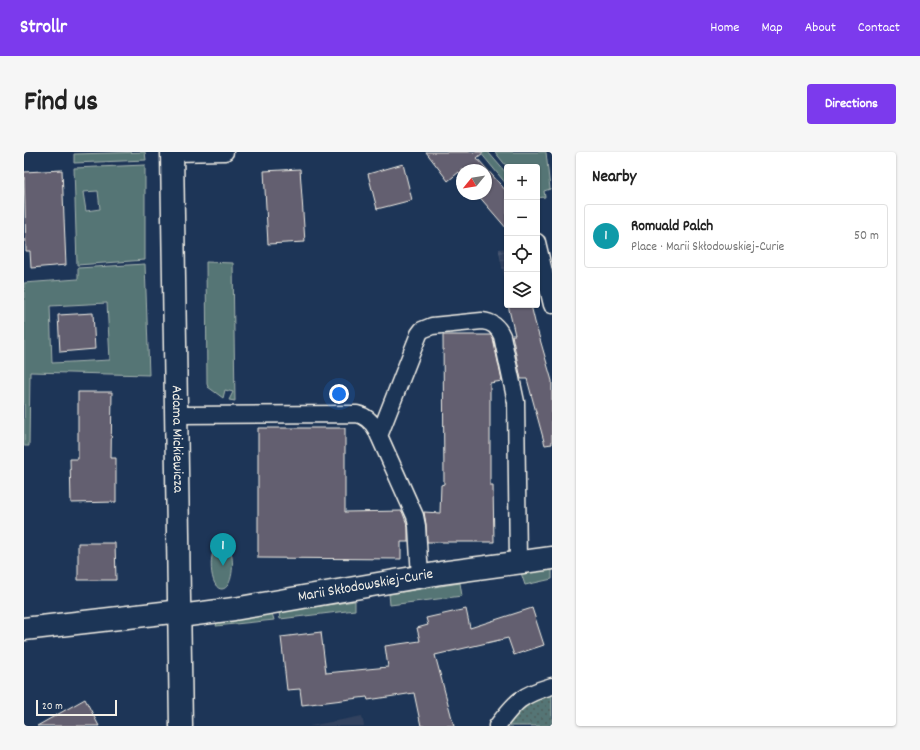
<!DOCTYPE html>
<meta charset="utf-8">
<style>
body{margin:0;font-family:Dekko,sans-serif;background:#f6f6f6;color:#222}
.controls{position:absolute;right:12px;top:12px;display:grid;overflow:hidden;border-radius:4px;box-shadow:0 1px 3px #0004}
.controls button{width:36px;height:36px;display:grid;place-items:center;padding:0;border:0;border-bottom:1px solid #e0e0e0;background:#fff;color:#222;font:20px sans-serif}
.compass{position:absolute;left:432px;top:12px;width:36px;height:36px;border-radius:50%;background:#fff;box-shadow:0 1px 3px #0004;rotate:240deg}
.scale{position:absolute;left:12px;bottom:10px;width:81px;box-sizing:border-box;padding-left:4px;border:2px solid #f4f1e8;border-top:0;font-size:11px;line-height:14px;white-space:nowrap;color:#f4f1e8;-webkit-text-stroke:3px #1d3557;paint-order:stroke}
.you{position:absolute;left:315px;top:242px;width:14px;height:14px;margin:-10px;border:3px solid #fff;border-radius:50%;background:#1a73e8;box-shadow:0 0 0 6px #1a73e833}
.badge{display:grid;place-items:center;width:26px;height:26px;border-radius:50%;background:#7c3aed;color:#fff;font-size:13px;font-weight:700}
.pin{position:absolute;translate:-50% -33px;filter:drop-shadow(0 1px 2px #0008)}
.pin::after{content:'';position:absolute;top:21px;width:14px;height:12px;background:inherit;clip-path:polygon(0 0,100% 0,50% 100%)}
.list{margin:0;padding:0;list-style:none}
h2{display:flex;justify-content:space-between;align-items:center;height:52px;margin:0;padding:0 16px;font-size:17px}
h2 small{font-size:13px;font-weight:400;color:#767676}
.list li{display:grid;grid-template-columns:26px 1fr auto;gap:12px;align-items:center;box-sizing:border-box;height:64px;margin:0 8px 8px;padding:0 8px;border:1px solid #e0e0e0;border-radius:4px}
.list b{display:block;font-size:15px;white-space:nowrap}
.list p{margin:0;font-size:13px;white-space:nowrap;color:#767676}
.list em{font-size:13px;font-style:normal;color:#767676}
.icon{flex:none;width:22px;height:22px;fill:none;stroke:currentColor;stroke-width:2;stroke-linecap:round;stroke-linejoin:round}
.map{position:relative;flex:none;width:528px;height:574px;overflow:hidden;border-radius:4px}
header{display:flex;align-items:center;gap:24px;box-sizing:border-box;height:56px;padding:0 20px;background:#7c3aed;color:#fff}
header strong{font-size:19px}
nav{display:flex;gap:22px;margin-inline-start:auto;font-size:14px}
.intro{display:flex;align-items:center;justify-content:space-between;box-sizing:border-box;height:96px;padding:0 24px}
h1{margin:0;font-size:28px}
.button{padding:10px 18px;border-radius:4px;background:#7c3aed;color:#fff;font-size:14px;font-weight:700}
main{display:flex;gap:24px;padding:0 24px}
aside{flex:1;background:#fff;border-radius:4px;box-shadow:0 1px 3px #0004}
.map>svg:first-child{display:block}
.built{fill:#32425e}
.industrial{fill:url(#industrial-grid)}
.green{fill:#557574;stroke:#a4b3ae;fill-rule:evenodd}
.park{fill:url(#park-dots);stroke:#a4b3ae}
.building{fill:#635f6f;stroke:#f4f1e8}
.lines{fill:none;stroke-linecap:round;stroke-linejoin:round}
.lane-casing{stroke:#f4f1e8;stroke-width:19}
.street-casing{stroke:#f4f1e8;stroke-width:25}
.secondary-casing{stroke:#f4f1e8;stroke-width:25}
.lane{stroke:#1d3557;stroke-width:16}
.street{stroke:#1d3557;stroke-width:22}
.secondary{stroke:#1d3557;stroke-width:22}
.labels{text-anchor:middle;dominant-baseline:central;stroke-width:3;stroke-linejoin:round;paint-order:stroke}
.street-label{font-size:15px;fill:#f4f1e8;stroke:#1d3557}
</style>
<header>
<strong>Strollr</strong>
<nav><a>Home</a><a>Map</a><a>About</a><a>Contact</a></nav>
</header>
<div class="intro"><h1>Find us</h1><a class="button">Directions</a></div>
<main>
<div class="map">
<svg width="528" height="574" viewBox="0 0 528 574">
<defs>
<pattern id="industrial-grid" width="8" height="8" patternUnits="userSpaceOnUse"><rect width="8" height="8" fill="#32425e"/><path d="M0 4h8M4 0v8" fill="none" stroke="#505e75"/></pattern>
<pattern id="park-dots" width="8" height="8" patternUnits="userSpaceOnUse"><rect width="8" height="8" fill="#557574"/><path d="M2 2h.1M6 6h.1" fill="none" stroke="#4f5e5d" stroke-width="1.8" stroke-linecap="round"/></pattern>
</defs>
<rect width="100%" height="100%" fill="#1d3557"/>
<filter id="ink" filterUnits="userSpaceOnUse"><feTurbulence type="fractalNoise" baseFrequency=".025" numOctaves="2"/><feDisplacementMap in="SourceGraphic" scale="8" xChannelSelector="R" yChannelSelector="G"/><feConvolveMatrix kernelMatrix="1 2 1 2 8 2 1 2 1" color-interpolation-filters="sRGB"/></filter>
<g filter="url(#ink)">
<path class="built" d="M 338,564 L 340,574 L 285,574 L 323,567 Z"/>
<path class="industrial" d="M 483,96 L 483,139 L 475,100 L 475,97 Z"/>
<path class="green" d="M 121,0 L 122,8 L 50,11 L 50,2 Z
M 456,0 L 464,0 L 483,22 L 483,33 Z
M 471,0 L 522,0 L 526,37 L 520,39 L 521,45 L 513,46 L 513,15 L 483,15 Z
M 121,13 L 121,108 L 53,113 L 50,16 ZM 74,39 L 76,57 L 62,59 L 59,40 Z
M 182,110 L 209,111 L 211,249 L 205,248 L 209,240 L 201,238 L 199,246 L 184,235 L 183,232 Z
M 121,112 L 125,223 L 6,220 L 5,294 L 0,294 L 0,131 L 54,127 L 54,116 ZM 83,151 L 86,208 L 28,211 L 26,154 Z
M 199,388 C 203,391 206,396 207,401 C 210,409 209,436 198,437 C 185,438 182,392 199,388 Z
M 528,416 L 528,427 L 501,433 L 497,421 Z
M 436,431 L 438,444 L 366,453 L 365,442 Z
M 331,449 L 331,458 L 256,467 L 255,460 Z
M 248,461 L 250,468 L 192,474 L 193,470 Z"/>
<path class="park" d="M 528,540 L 528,574 L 483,574 L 496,556 L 509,546 Z"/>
<path class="building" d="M 402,0 L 460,0 L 453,6 L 483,40 L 483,77 L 453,42 L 462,42 L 462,18 L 438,18 L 438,24 L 435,20 L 424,29 Z
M 379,12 L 388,48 L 353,57 L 344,22 Z
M 276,17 L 281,90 L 244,92 L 240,19 Z
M 38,18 L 42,113 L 7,116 L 6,99 L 2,99 L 0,20 Z
M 484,153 L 507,153 L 511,170 L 528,229 L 528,292 L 521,293 L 503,227 L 497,227 L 488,183 L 491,183 Z
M 69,161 L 71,197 L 36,200 L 34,163 Z
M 419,183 L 467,183 L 469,187 L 478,229 L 466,231 L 466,333 L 469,333 L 470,390 L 403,390 L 402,372 L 400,360 L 416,361 L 417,333 L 420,332 Z
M 54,240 L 88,240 L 87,306 L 92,306 L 92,350 L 47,351 L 46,307 L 54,307 Z
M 234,276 L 321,276 L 321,360 L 378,359 L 384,375 L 384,390 L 377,390 L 377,407 L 234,406 Z
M 54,391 L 91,391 L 92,428 L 54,428 Z
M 508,456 L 520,493 L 490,503 L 484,486 L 411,503 L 430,574 L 397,574 L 390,541 L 344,548 L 343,545 L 278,553 L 276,537 L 263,538 L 257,485 L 297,480 L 302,521 L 364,515 L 361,494 L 396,489 L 393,476 L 404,473 L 402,466 L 442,457 L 446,476 Z
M 61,547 L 75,574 L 13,574 Z"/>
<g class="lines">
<g class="lane-casing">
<path id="lane" d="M 148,1 L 201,0
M 513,90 L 528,153
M 152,263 L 333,262 C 342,264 348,270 352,277 L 391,364 L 393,374 L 396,425
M 355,284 L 395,182 L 398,178 L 408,174 L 458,169 C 469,170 474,175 478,184 L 492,250 L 494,410
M 473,574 C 492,549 497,543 528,534"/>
</g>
<g class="street-casing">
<g id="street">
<path id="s1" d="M 156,464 L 210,457 L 417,421 L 528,406"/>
<path d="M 0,477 L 156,459"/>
</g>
</g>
<g class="secondary-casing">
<g id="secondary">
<path id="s2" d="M 148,0 L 157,574"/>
</g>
</g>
<use href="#lane" class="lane"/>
<use href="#street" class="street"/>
<use href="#secondary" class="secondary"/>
</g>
</g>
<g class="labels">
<g class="street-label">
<text stroke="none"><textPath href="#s2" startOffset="287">Adama Mickiewicza</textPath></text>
<text stroke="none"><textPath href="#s1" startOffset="188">Marii Skłodowskiej-Curie</textPath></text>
</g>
</g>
</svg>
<div class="controls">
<button>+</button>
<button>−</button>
<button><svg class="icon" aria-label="locate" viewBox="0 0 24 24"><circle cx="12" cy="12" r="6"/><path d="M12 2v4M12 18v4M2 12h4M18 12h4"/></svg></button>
<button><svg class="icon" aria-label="layers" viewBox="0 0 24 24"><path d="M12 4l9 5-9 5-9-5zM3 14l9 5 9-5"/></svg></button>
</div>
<svg class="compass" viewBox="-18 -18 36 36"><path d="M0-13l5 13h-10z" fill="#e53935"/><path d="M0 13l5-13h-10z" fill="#767676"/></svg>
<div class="scale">20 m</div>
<div class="you"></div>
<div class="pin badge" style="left:199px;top:414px;background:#0f9aa8">1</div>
</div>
<aside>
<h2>Nearby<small></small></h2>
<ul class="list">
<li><span class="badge" style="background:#0f9aa8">1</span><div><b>Romuald Palch</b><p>Place · Marii Skłodowskiej-Curie</p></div><em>50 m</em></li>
</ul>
</aside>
</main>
